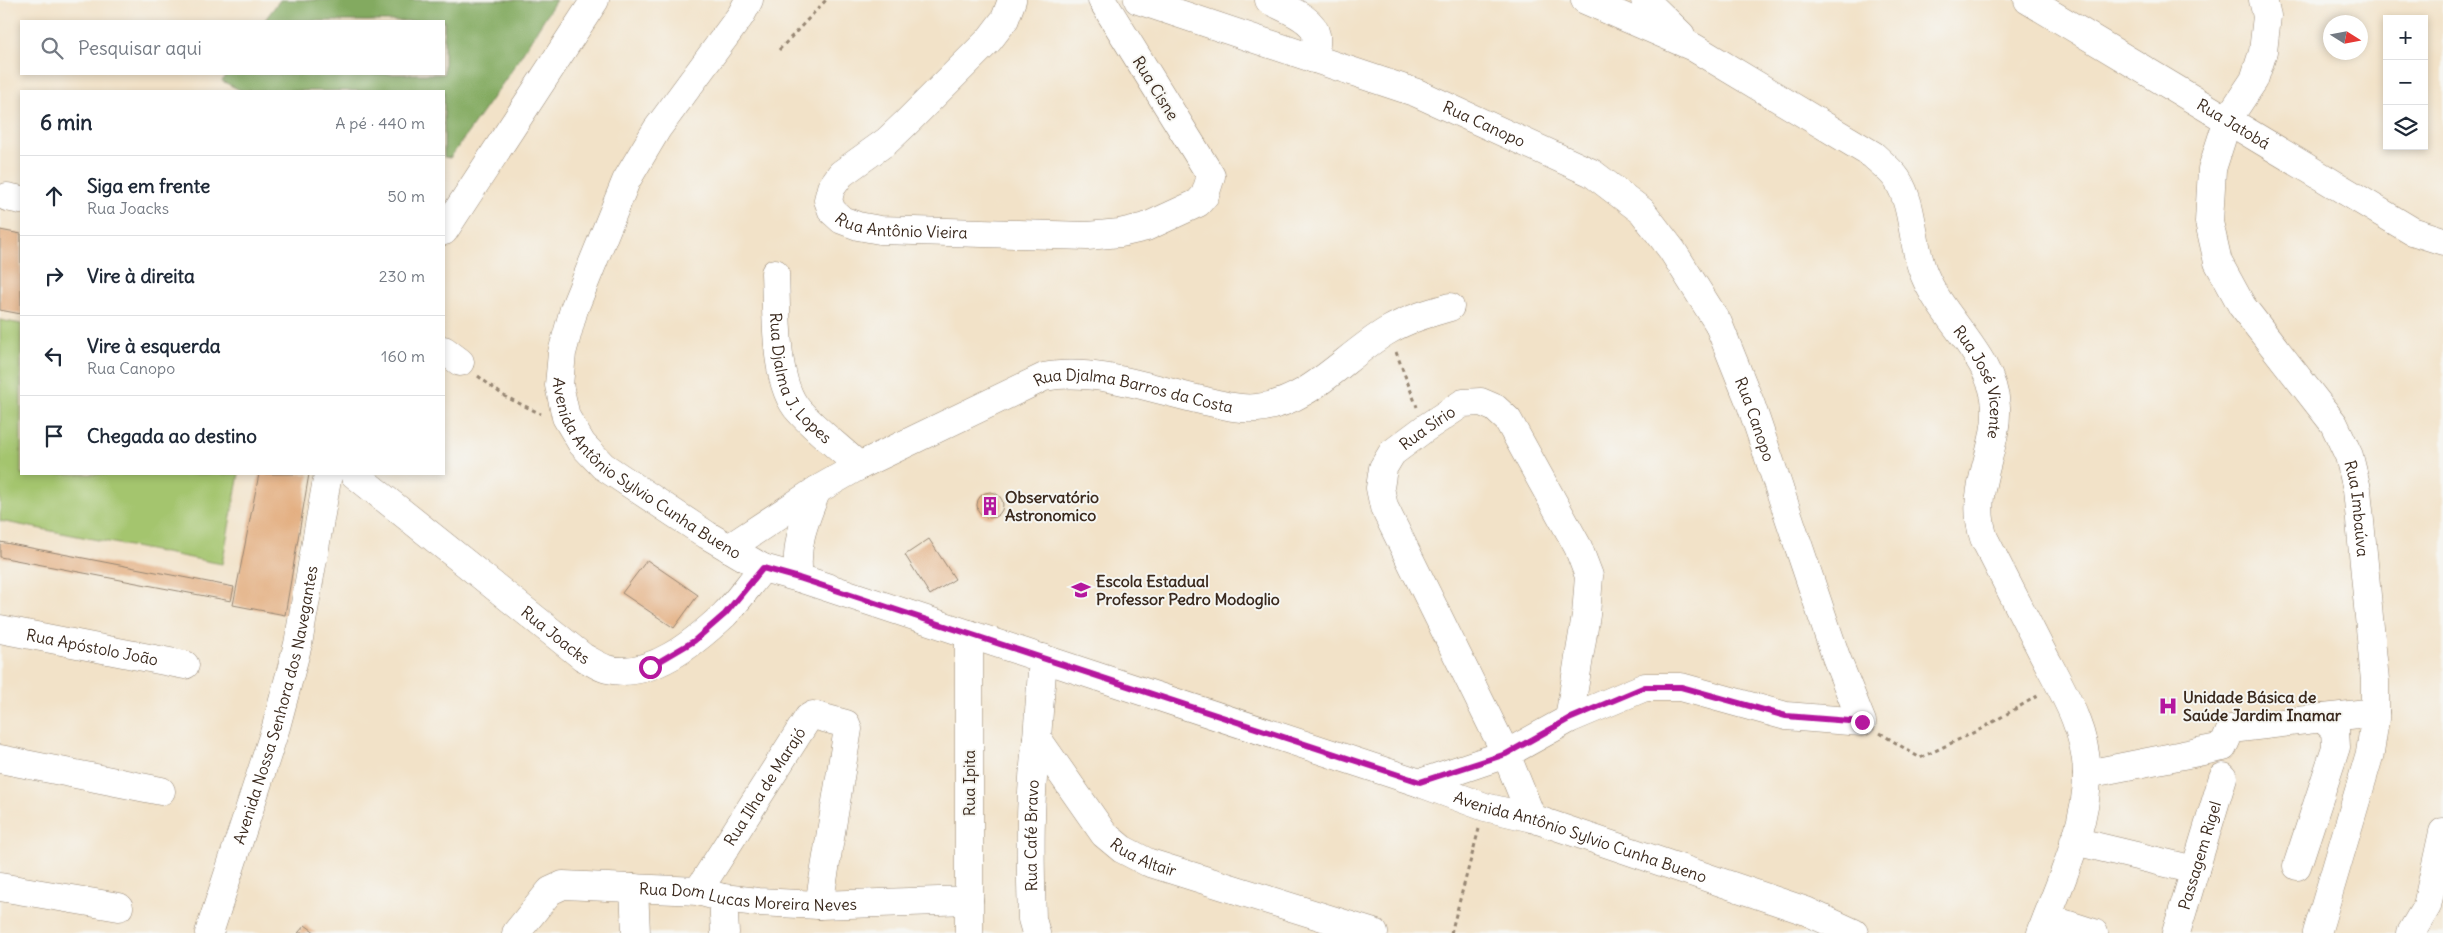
<!DOCTYPE html>
<html lang="pt">
<meta charset="utf-8">
<style>
body{margin:0;font-family:Delius,sans-serif;background:#f6f6f7;color:#1f2937}
.controls{position:absolute;right:15px;top:15px;display:grid;overflow:hidden;border-radius:0px;box-shadow:0 2px 8px #0003}
.controls button{width:45px;height:45px;display:grid;place-items:center;padding:0;border:0;border-bottom:1px solid #e0e1e3;background:#fff;color:#1f2937;font:25px sans-serif}
.compass{position:absolute;left:2323px;top:15px;width:45px;height:45px;border-radius:50%;background:#fff;box-shadow:0 2px 8px #0003;rotate:101deg}
.stop{position:absolute;width:15px;height:15px;margin:-11px;border:4px solid #b5179e;border-radius:50%;background:#fff}
.stop.end{background:#b5179e;border-color:#fff;box-shadow:0 1px 5px #0008}
.list{margin:0;padding:0;list-style:none}
h2{display:flex;justify-content:space-between;align-items:center;height:65px;margin:0;padding:0 20px;font-size:21px}
h2 small{font-size:16px;font-weight:400;color:#747a83}
.list li{display:grid;grid-template-columns:32px 1fr auto;gap:15px;align-items:center;box-sizing:border-box;height:80px;padding:0 20px;border-top:1px solid #e0e1e3}
.list b{display:block;font-size:19px;white-space:nowrap}
.list p{margin:0;font-size:16px;white-space:nowrap;color:#747a83}
.list em{font-size:16px;font-style:normal;color:#747a83}
.icon{flex:none;width:28px;height:28px;fill:none;stroke:currentColor;stroke-width:2;stroke-linecap:round;stroke-linejoin:round}
.map{position:relative;flex:none;width:2443px;height:933px;overflow:hidden}
.search{position:absolute;background:#fff;box-shadow:0 2px 8px #0003;left:20px;top:20px;width:425px;height:55px;display:flex;align-items:center;gap:12px;box-sizing:border-box;padding:0 18px;border-radius:0px;color:#747a83;font-size:19px}
.panel{position:absolute;background:#fff;box-shadow:0 2px 8px #0003;left:20px;top:90px;width:425px;height:385px;border-radius:0px}
.map>svg:first-child{display:block}
.green{fill:#a4c56e;stroke:#707846}
.forest{fill:#83aa61;stroke:#5f6a40}
.building{fill:#e3ad7f}
.lines{fill:none;stroke-linecap:round;stroke-linejoin:round}
.minor-casing{stroke:#968673;stroke-width:29}
.major-casing{stroke:#968673;stroke-width:29}
.path{stroke:#968673;stroke-width:3;stroke-dasharray:4 4;stroke-linecap:butt}
.minor{stroke:#fff;stroke-width:28}
.major{stroke:#fff;stroke-width:28}
.route{stroke:#b5179e;stroke-width:6}
.labels{text-anchor:middle;dominant-baseline:central;stroke-width:4;stroke-linejoin:round;paint-order:stroke}
.street-label{font-size:16px;fill:#3b2a1e;stroke:#f6f6f2}
.poi-label{font-size:16px;font-weight:bold;fill:#3b2a1e;stroke:#f6f6f2;text-anchor:start}
</style>
<div class="map">
<svg width="2443" height="933" viewBox="0 0 2443 933">
<rect width="100%" height="100%" fill="#f6f6f2"/>
<filter id="ink" filterUnits="userSpaceOnUse"><feTurbulence type="fractalNoise" baseFrequency=".02" numOctaves="2"/><feDisplacementMap in="SourceGraphic" scale="10" xChannelSelector="R" yChannelSelector="G"/><feConvolveMatrix kernelMatrix="1 2 1 2 8 2 1 2 1" color-interpolation-filters="sRGB"/></filter>
<filter id="wash" filterUnits="userSpaceOnUse"><feTurbulence type="fractalNoise" baseFrequency=".0096" numOctaves="4" result="noise"/><feDisplacementMap in="SourceGraphic" scale="20" xChannelSelector="R" yChannelSelector="G"/><feGaussianBlur stdDeviation="1.12" result="paint"/><feColorMatrix in="noise" values="0 0 0 0 0 0 0 0 0 0 0 0 0 0 0 0 0 1.4 0 .05"/><feComposite in="paint" operator="in"/></filter>
<g filter="url(#wash)">
<rect width="100%" height="100%" fill="#f2e2c8"/>
<path class="green" d="M 0,320 L 21,324 L 21,474 L 239,474 L 222,564 L 0,521 Z"/>
<path class="forest" d="M 280,0 L 556,0 L 510,73 L 450,158 L 444,157 L 444,91 L 242,91 L 222,81 L 227,74 L 444,74 L 444,21 L 264,21 Z"/>
<g id="blocks">
<path class="building" d="M 0,230 L 21,234 L 21,314 L 0,310 Z
M 259,474 L 309,474 L 285,615 L 233,605 Z
M977 505a13 13 0 1 1 26 0a13 13 0 1 1-26 0Z
M 929,539 L 955,579 L 930,595 L 905,555 Z
M 0,542 L 234,587 L 231,601 L 0,557 Z
M 647,560 L 698,595 L 674,628 L 622,593 Z
M 305,925 L 316,933 L 298,933 Z"/>
</g>
</g>
<g filter="url(#ink)">
<use href="#blocks" fill-opacity="0" stroke="#968673" stroke-width="1"/>
<g class="lines">
<g class="minor-casing">
<g id="minor">
<path id="s1" d="M 1012,0 L 1005,19 L 989,40 L 906,123 L 887,141 L 841,174 L 831,188 L 828,200 L 832,211 L 842,220 L 858,226 L 880,230 L 1087,236 L 1120,233 L 1146,227 L 1198,203 L 1205,195 L 1211,176 L 1102,0"/>
<path id="s2" d="M 1138,0 L 1417,93 L 1592,173 L 1642,211 L 1672,250 L 1718,323 L 1751,405 L 1836,657 L 1862,722 L 1786,716 L 1681,687 L 1645,687 L 1569,719 L 1506,754 L 1420,783"/>
<path d="M 1269,0 C 1283,8 1313,17 1316,35 C 1317,43 1315,52 1314,59"/>
<path id="s3" d="M 1585,0 L 1693,47 L 1873,155 C 1880,162 1891,170 1897,179 C 1915,207 1911,244 1924,274 C 1942,319 1994,358 1996,407 C 1998,452 1968,490 1984,538 C 2002,574 2021,610 2039,646 C 2060,687 2086,726 2087,773 C 2088,825 2059,884 2041,933"/>
<path d="M 1645,0 L 1681,35"/>
<path id="s4" d="M 2028,0 L 2412,231 L 2443,241"/>
<path id="s5" d="M 2263,0 L 2267,16 L 2263,52 L 2254,80 L 2228,119 L 2212,169 L 2209,222 L 2218,262 L 2242,306 L 2334,424 L 2349,456 L 2357,489 L 2375,681 L 2375,719 L 2370,753 L 2317,933"/>
<path d="M 7,197 L 21,200"/>
<path id="s6" d="M 775,273 C 777,311 773,383 799,411 C 817,431 840,448 859,466"/>
<path d="M 444,350 L 460,362"/>
<path id="s7" d="M 729,548 L 817,490 L 859,466 L 1044,377 C 1094,367 1152,389 1201,400 C 1218,404 1238,410 1257,408 C 1310,403 1345,355 1389,330 C 1408,319 1429,313 1450,307"/>
<path d="M 799,578 C 794,545 805,520 817,490"/>
<path id="s8" d="M 0,629 L 185,665"/>
<path d="M 969,634 L 969,933"/>
<path id="s9" d="M 1043,658 L 1037,738 L 1104,834 L 1122,849 L 1147,862 L 1374,933"/>
<path d="M 0,759 L 161,791"/>
<path d="M 2087,774 L 2223,747 L 2231,729 L 2375,712"/>
<path id="s10" d="M 1532,818 L 1506,754 L 1384,507 L 1380,488 L 1383,468 L 1392,453 L 1424,429 L 1463,403 L 1481,402 L 1495,408 L 1508,420 L 1578,547 L 1589,576 L 1586,615 L 1569,719"/>
<path d="M 2074,841 L 2195,870"/>
<path d="M 2297,866 L 2336,747 L 2335,730 L 2322,718"/>
<path d="M 0,887 L 119,907"/>
<path d="M 634,888 L 636,933"/>
<path id="s11" d="M 698,891 L 808,718 L 813,715 L 846,724 L 848,729 L 819,905"/>
<path d="M 723,898 L 725,933"/>
<path d="M 2047,918 L 2094,933"/>
<path id="s12" d="M 516,933 L 550,891 L 563,885 L 698,891 L 723,898 L 758,902 L 819,905 L 969,900"/>
<path id="s13" d="M 1036,933 L 1032,919 C 1030,858 1029,799 1037,738"/>
<path id="s14" d="M 2176,933 L 2223,777"/>
<path d="M 2411,933 L 2427,906 L 2443,832"/>
</g>
</g>
<g class="major-casing">
<g id="major">
<path id="s15" d="M 749,0 L 741,15 L 657,129 L 626,181 L 574,309 L 562,353 L 559,385 L 566,417 L 582,444 L 603,466 L 707,535 L 763,568 L 799,578 L 1420,783 L 1485,807 L 1532,818 L 1806,911 L 1854,933"/>
<path d="M 444,231 L 595,0"/>
<path id="s16" d="M 354,474 L 583,657 C 591,661 599,667 607,669 C 650,680 695,642 724,615 C 738,601 750,583 763,568"/>
<path id="s17" d="M 209,933 L 276,727 L 298,644 L 328,474"/>
</g>
</g>
<path class="path" d="M 779,50 L 826,0
M 1396,352 L 1417,407
M 478,376 L 504,396 L 541,414
M 1880,733 L 1920,758 L 1981,729 L 2039,695
M 1451,933 L 1479,829"/>
<use href="#minor" class="minor"/>
<use href="#major" class="major"/>
</g>
</g>
<g class="lines" filter="url(#ink)">
<path class="route" d="M 650,667 L 694,641 L 725,614 L 763,568 L 799,578 L 1420,782 L 1506,754 L 1569,719 L 1645,687 L 1681,687 L 1786,716 L 1862,722"/>
</g>
<defs>
<g id="building-bare" transform="scale(1.5)"><path d="M-4-6H4V6H1V3H-1V6H-4ZM-2.5-4.3h1.7v1.8h-1.7ZM.8-4.3h1.7v1.8H.8ZM-2.5-1h1.7V.8h-1.7ZM.8-1h1.7V.8H.8Z" fill="#b5179e" stroke="#f6f6f2" stroke-width="2.5" paint-order="stroke"/></g>
<g id="school-bare" transform="scale(1.5)"><path d="M0-5L7-2L0 1L-7-2ZM-4 1L0 2.5L4 1V4Q0 6-4 4Z" fill="#b5179e" stroke="#f6f6f2" stroke-width="2.5" paint-order="stroke"/></g>
<g id="hospital-bare" transform="scale(1.5)"><path d="M-5-5h3v3.5h4V-5h3V5h-3V1.5h-4V5h-3Z" fill="#b5179e" stroke="#f6f6f2" stroke-width="2.5" paint-order="stroke"/></g>
</defs>
<g fill-rule="evenodd">
<use href="#building-bare" x="990" y="506"/>
<use href="#school-bare" x="1081" y="590"/>
<use href="#hospital-bare" x="2168" y="706"/>
</g>
<g class="labels">
<g class="street-label">
<text transform="translate(1156 88) rotate(58)">Rua Cisne</text>
<text stroke="none"><textPath href="#s4" startOffset="240">Rua Jatobá</textPath></text>
<text stroke="none"><textPath href="#s2" startOffset="368">Rua Canopo</textPath></text>
<text stroke="none"><textPath href="#s1" startOffset="362">Rua Antônio Vieira</textPath></text>
<text stroke="none"><textPath href="#s6" startOffset="112">Rua Djalma J. Lopes</textPath></text>
<text stroke="none"><textPath href="#s3" startOffset="585">Rua José Vicente</textPath></text>
<text stroke="none"><textPath href="#s7" startOffset="450">Rua Djalma Barros da Costa</textPath></text>
<text stroke="none"><textPath href="#s2" startOffset="788">Rua Canopo</textPath></text>
<text stroke="none"><textPath href="#s10" startOffset="445">Rua Sírio</textPath></text>
<text stroke="none"><textPath href="#s15" startOffset="560">Avenida Antônio Sylvio Cunha Bueno</textPath></text>
<text stroke="none"><textPath href="#s5" startOffset="564">Rua Imbaúva</textPath></text>
<text stroke="none"><textPath href="#s16" startOffset="258">Rua Joacks</textPath></text>
<text stroke="none"><textPath href="#s8" startOffset="94">Rua Apóstolo João</textPath></text>
<text stroke="none"><textPath href="#s17" startOffset="238">Avenida Nossa Senhora dos Navegantes</textPath></text>
<text transform="translate(969 783) rotate(-90)">Rua Ipita</text>
<text stroke="none"><textPath href="#s11" startOffset="124">Rua Ilha de Marajó</textPath></text>
<text stroke="none"><textPath href="#s13" startOffset="98">Rua Café Bravo</textPath></text>
<text stroke="none"><textPath href="#s15" startOffset="1580">Avenida Antônio Sylvio Cunha Bueno</textPath></text>
<text stroke="none"><textPath href="#s9" startOffset="244">Rua Altair</textPath></text>
<text stroke="none"><textPath href="#s14" startOffset="81">Passagem Rigel</textPath></text>
<text stroke="none"><textPath href="#s12" startOffset="254">Rua Dom Lucas Moreira Neves</textPath></text>
</g>
<g class="poi-label">
<text x="1005" y="497">Observatório<tspan x="1005" dy="18">Astronomico</tspan></text>
<text x="1096" y="581">Escola Estadual<tspan x="1096" dy="18">Professor Pedro Modoglio</tspan></text>
<text x="2183" y="697">Unidade Básica de<tspan x="2183" dy="18">Saúde Jardim Inamar</tspan></text>
</g>
</g>
</svg>
<div class="controls">
<button>+</button>
<button>−</button>
<button><svg class="icon" aria-label="layers" viewBox="0 0 24 24"><path d="M12 4l9 5-9 5-9-5zM3 14l9 5 9-5"/></svg></button>
</div>
<svg class="compass" viewBox="-18 -18 36 36"><path d="M0-13l5 13h-10z" fill="#e53935"/><path d="M0 13l5-13h-10z" fill="#747a83"/></svg>
<div class="stop" style="left:650px;top:667px"></div>
<div class="stop end" style="left:1862px;top:722px"></div>
<div class="search"><svg class="icon" aria-label="search" viewBox="0 0 24 24"><circle cx="10" cy="10" r="6"/><path d="M15 15l6 6"/></svg>Pesquisar aqui</div>
<section class="panel">
<h2>6 min<small>A pé · 440 m</small></h2>
<ul class="list">
<li><svg class="icon" aria-label="ahead" viewBox="0 0 24 24"><path d="M12 20V5M6 11l6-6 6 6"/></svg><div><b>Siga em frente</b><p>Rua Joacks</p></div><em>50 m</em></li>
<li><svg class="icon" aria-label="right" viewBox="0 0 24 24"><path d="M7 20v-9h11M14 6l5 5-5 5"/></svg><div><b>Vire à direita</b></div><em>230 m</em></li>
<li><svg class="icon" aria-label="left" viewBox="0 0 24 24"><path d="M17 20v-9H6M10 6l-5 5 5 5"/></svg><div><b>Vire à esquerda</b><p>Rua Canopo</p></div><em>160 m</em></li>
<li><svg class="icon" aria-label="arrive" viewBox="0 0 24 24"><path d="M6 21V4h12l-3 4 3 4H6"/></svg><div><b>Chegada ao destino</b></div></li>
</ul>
</section>
</div>
